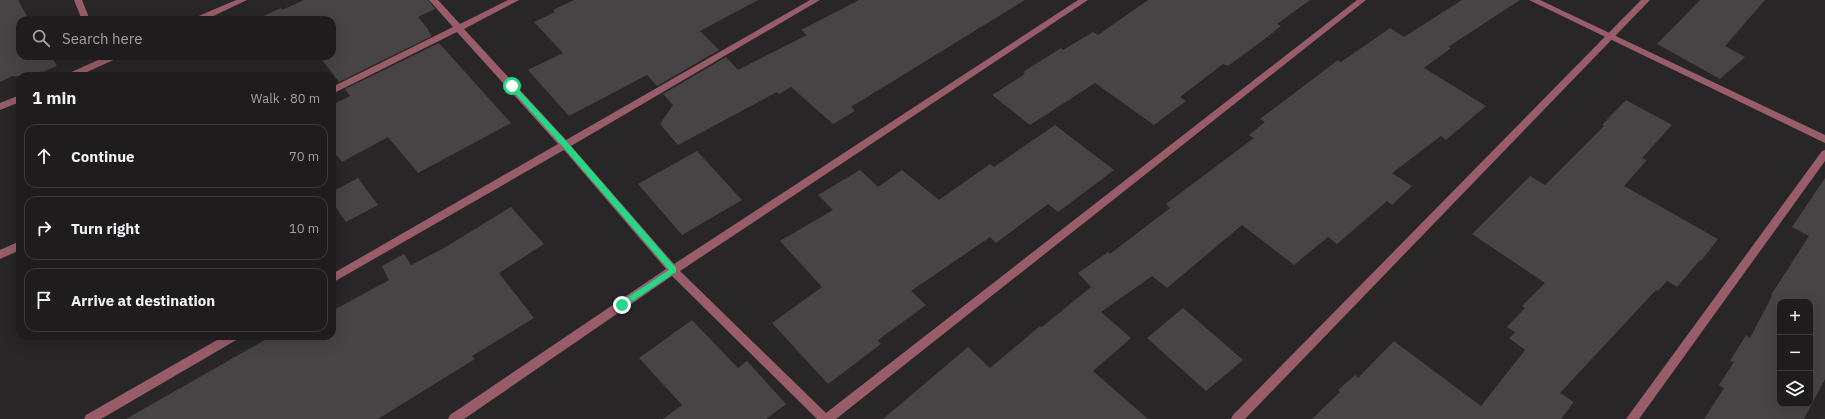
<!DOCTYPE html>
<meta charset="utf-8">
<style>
body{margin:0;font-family:"IBM Plex Sans",sans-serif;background:#272526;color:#f1f3f6}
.controls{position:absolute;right:12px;bottom:12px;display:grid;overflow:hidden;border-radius:8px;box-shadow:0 4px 16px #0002}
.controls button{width:36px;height:36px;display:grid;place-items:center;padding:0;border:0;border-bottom:1px solid #3c3a3b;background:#1f1c1d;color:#f1f3f6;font:20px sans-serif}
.stop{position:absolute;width:12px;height:12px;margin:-9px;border:3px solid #24d886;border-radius:50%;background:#fff}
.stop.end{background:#24d886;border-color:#fff;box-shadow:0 1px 4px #0008}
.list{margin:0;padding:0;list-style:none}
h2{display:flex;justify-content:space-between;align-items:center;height:52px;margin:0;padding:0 16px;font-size:17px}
h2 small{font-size:13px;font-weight:400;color:#a1a1a4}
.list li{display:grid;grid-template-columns:26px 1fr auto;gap:12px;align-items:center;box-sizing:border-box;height:64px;margin:0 8px 8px;padding:0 8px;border:1px solid #3c3a3b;border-radius:12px}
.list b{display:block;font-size:15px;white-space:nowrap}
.list em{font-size:13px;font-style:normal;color:#a1a1a4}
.icon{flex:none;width:22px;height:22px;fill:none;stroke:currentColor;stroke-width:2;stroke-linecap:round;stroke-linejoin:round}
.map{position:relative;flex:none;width:1825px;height:419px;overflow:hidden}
.search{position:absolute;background:#1f1c1d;box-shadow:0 4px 16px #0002;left:16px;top:16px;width:320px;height:44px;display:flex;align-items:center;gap:10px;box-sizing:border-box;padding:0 14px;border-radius:12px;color:#a1a1a4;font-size:15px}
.panel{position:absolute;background:#1f1c1d;box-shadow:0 4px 16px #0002;left:16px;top:72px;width:320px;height:268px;border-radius:12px}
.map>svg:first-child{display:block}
.building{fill:#484445;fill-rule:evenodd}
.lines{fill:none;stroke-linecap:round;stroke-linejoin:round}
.minor{fill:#985d69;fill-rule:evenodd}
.tertiary{fill:#985d69;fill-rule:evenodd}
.route{fill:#24d886}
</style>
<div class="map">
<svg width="1825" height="419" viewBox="0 0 1825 419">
<rect width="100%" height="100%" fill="#292627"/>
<path class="building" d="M 0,0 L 18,0 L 29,20 L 20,20 L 20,56 L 51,56 L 57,66 L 33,76 L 13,76 L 0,82 Z
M 304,0 L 428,0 L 435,9 L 418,17 L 429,30 L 428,31 L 432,36 L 339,82 L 319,56 L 332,56 L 332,20 L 257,19 L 281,8 L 282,10 Z
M 574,0 L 758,0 L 700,31 L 719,50 L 657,86 L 647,75 L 569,116 L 528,70 L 563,53 L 534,22 L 555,12 L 553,10 Z
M 859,0 L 1025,0 L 851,107 L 855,111 L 833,124 L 791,87 L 779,94 L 777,92 L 678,145 L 660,124 L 673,105 L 663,94 L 726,57 L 738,70 L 807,35 L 801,30 Z
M 1148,0 L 1310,0 L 1277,24 L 1281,26 L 1266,38 L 1228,66 L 1223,64 L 1180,97 L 1186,101 L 1154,125 L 1095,83 L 1030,125 L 992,95 L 1025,74 L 1023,72 L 1061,48 L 1063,50 L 1093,32 L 1098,35 Z
M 1462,0 L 1520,0 L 1448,47 L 1451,48 L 1424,68 L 1486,106 L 1446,140 L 1441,136 L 1392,173 L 1412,186 L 1392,205 L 1387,201 L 1337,244 L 1328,237 L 1294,265 L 1242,225 L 1167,288 L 1152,276 L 1101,312 L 1131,338 L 1093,371 L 1148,419 L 883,419 L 968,347 L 990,368 L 1040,326 L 1042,327 L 1091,287 L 1078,273 L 1108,252 L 1110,254 L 1170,208 L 1166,204 L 1254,138 L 1249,135 L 1265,122 L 1260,119 L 1338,60 L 1341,62 L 1390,28 L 1404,37 Z
M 1700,0 L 1765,0 L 1725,46 L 1745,57 L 1720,79 L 1657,44 Z
M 439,43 L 511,123 L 418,173 L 388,137 L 342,162 L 332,149 L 332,105 L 350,96 L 345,89 Z
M 1626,100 L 1672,125 L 1642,158 L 1647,160 L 1624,186 L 1718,239 L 1701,261 L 1700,260 L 1677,287 L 1667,281 L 1658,291 L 1656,290 L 1560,393 L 1574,402 L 1561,419 L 1312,419 L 1340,392 L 1338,390 L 1355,375 L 1358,378 L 1394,341 L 1481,406 L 1525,350 L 1509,338 L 1515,332 L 1507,327 L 1525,308 L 1522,306 L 1545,283 L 1472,234 L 1530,176 L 1545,185 L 1604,126 L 1602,125 Z
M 1055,125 L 1114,170 L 1058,212 L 1048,204 L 996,243 L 990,237 L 911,291 L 926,305 L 878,340 L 881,344 L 828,384 L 772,323 L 822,287 L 780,241 L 833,210 L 818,195 L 860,170 L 878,187 L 902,170 L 939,200 L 990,164 L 994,167 Z
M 697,151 L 742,200 L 682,235 L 638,184 Z
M 358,178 L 378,205 L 346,222 L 332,202 L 332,192 Z
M 1825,178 L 1825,379 L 1804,419 L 1704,419 L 1724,388 L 1719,385 L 1734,362 L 1730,361 L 1746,335 L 1750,338 L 1772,296 L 1771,295 L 1809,236 L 1792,227 ZM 1780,302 L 1810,302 L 1810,404 L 1780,404 Z
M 511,207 L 544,244 L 499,273 L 534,318 L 472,356 L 475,359 L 378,419 L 126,419 L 272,336 L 332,336 L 332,311 L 389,280 L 382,266 L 404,254 L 411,265 L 444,248 Z
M 1183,308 L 1243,360 L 1206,391 L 1147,338 Z
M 692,320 L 738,368 L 747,361 L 786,404 L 766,419 L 663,419 L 682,405 L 639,358 Z"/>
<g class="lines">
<path class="minor" d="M 74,0 L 82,0 L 90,20 L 82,20 Z
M 236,0 L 247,0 L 205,20 L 193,20 L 194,18 Z
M 429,0 L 438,0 L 460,24 L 508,0 L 519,0 L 464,29 L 566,140 L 810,0 L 820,0 L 571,146 L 674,264 L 1078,0 L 1088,0 L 680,271 L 826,413 L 1357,0 L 1366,0 L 836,419 L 817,419 L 672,276 L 464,419 L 448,419 L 450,415 L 666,269 L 564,150 L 332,283 L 332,274 L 558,144 L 457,32 L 332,94 L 332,87 L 453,27 Z
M 1641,0 L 1650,0 L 1245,419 L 1231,419 L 1233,415 Z
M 107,56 L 119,56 L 118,58 L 78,76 L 66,76 L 67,74 Z
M 20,95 L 20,102 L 0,110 L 0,103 Z
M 1825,150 L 1825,161 L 1639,419 L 1626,419 L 1822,151 Z
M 20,241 L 20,250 L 0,259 L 0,250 Z
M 224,336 L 239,336 L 238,339 L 101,419 L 84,419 L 86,415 Z"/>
<path class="tertiary" d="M 1529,0 L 1540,0 L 1825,135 L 1825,143 Z"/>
</g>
<path class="route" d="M 510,85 L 514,85 L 568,143 L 676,268 L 676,272 L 624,307 L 619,307 L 619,303 L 669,270 L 563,147 L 510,88 Z"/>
</svg>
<div class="controls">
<button>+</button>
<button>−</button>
<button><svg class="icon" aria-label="layers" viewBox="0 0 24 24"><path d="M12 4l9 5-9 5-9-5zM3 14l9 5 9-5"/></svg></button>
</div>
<div class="stop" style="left:512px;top:86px"></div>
<div class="stop end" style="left:622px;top:305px"></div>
<div class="search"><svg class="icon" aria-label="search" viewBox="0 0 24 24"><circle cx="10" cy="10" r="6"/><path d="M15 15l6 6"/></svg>Search here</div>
<section class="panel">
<h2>1 min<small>Walk · 80 m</small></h2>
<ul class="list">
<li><svg class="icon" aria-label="ahead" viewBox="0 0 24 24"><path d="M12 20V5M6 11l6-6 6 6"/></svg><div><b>Continue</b></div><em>70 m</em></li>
<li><svg class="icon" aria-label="right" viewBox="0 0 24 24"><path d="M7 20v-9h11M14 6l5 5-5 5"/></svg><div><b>Turn right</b></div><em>10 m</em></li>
<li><svg class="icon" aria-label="arrive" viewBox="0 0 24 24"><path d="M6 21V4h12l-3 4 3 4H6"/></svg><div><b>Arrive at destination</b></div></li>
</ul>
</section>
</div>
